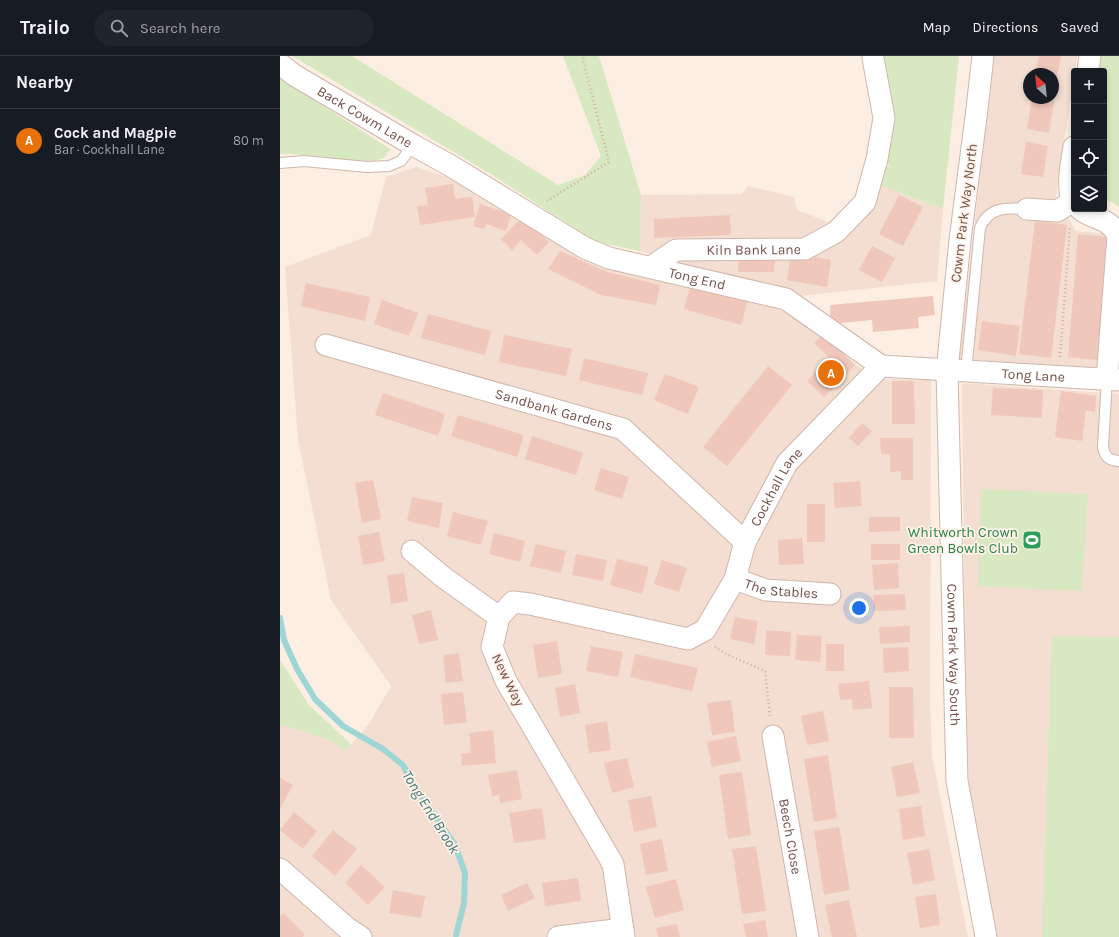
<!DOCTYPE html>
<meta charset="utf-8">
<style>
body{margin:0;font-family:Karla,sans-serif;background:#20242c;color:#f1f3f6}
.controls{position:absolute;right:12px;top:12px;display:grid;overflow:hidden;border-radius:4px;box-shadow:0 2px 6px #0003}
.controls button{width:36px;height:36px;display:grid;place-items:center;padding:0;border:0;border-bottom:1px solid #363941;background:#171b24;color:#f1f3f6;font:20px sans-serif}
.compass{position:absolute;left:743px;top:12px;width:36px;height:36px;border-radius:50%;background:#171b24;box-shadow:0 2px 6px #0003;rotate:333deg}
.you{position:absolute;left:579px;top:552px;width:14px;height:14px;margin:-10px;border:3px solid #fff;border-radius:50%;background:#1a73e8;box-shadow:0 0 0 6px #1a73e833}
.badge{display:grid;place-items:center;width:26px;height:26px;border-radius:50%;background:#e3524a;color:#fff;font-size:13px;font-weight:700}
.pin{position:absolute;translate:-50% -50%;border:2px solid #fff;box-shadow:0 1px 4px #0006}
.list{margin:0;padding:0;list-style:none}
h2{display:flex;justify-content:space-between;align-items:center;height:52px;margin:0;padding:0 16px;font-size:17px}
h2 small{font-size:13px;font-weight:400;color:#9ea1a6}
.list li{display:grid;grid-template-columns:26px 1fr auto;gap:12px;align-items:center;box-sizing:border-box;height:64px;padding:0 16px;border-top:1px solid #363941}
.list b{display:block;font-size:15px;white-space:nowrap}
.list p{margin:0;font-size:13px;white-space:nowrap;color:#9ea1a6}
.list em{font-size:13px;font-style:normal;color:#9ea1a6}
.icon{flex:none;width:22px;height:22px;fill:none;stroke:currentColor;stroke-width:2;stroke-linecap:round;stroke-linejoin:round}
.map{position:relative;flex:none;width:839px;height:881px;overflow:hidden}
header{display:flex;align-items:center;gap:24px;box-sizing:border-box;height:56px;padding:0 20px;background:#171b24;border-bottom:1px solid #363941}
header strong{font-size:19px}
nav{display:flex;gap:22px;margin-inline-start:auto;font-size:14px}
.search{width:280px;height:36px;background:#20242c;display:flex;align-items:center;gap:10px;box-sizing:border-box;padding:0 14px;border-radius:22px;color:#9ea1a6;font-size:15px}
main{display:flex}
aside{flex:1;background:#171b24}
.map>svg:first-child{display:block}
.residential{fill:#f3ded1;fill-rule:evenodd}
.green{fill:#d8e9c1}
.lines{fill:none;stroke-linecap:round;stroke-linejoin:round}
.stream{stroke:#9ed6d5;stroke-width:6}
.building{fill:#f0c7bb}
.service-casing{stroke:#cfb6ac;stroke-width:12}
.minor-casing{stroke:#cfb6ac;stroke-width:23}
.path{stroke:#d5aa9e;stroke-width:2.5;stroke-dasharray:1 3;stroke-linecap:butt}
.service{stroke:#fff;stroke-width:10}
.minor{stroke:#fff;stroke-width:21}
.labels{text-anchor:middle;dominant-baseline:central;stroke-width:3.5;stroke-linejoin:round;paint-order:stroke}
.street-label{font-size:14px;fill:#735149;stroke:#fff2e8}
.leisure-label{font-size:14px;fill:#27864d;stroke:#fff2e8;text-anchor:end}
.water-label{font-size:15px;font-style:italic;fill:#3e7878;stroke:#fff2e8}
</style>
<header>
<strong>Trailo</strong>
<div class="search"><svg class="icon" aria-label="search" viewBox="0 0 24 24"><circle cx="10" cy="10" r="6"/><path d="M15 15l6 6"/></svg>Search here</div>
<nav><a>Map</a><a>Directions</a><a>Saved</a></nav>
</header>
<main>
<aside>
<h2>Nearby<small></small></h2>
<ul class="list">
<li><span class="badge" style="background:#e8710a">A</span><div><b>Cock and Magpie</b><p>Bar · Cockhall Lane</p></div><em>80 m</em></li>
</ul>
</aside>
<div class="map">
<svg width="839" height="881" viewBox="0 0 839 881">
<rect width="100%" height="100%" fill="#fceee2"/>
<path class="residential" d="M 711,0 L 797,0 L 776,140 L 796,175 L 830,178 L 817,312 L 679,303 L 701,112 ZM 749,18 L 773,18 L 773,42 L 749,42 Z
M 136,111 L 164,120 L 241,158 L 328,214 L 407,227 L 479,244 L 522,265 L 579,311 L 601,323 L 651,324 L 650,648 L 652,700 L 688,881 L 0,881 L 0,668 L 49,684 L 65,695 L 89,668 L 111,630 L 51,544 L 18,383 L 5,211 L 91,179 L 106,121 Z
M 600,129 L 663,153 L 657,225 L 519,240 L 360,195 L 361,139 L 462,138 L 468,130 L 514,141 L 517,154 L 553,168 Z
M 682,327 L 839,338 L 839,881 L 715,881 L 689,743 L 685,588 Z"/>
<path class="green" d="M 12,0 L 72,0 L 278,129 L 305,119 L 321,100 L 283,0 L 319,0 L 361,139 L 360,195 L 316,186 L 209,117 Z
M 599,0 L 679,0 L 663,153 L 600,129 L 599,116 L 609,110 L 604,97 Z
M 820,0 L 839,0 L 839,151 L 832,146 L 824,144 L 824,15 L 818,15 Z
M 0,21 L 11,29 L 110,93 L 104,102 L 91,106 L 12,98 L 0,98 Z
M 701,433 L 808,438 L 802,535 L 698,530 Z
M 772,580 L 839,581 L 839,881 L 762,881 Z
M 0,604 L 29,649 L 71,688 L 65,695 L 49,684 L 0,668 Z"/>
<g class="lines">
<path class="stream" d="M 0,562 L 4,584 L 17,613 L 35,643 L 63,670 L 103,693 L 123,709 L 134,730 L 175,789 L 185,817 L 184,847 L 176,879"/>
</g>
<path class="building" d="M 759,0 L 781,0 L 775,33 L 773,33 L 773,18 L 755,18 Z
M 752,42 L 774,45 L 769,77 L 747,73 Z
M 746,86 L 768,90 L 763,121 L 741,118 Z
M 173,128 L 175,143 L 192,141 L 195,161 L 140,169 L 137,150 L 148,149 L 145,132 Z
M 619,139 L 643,151 L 623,190 L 599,178 Z
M 200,148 L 231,158 L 226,175 L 206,168 L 204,173 L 193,170 Z
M 450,159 L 451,179 L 374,182 L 374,163 Z
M 242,161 L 269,186 L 257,199 L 241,184 L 232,194 L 221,183 Z
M 755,165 L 787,169 L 771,302 L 739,298 Z
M 798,178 L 828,181 L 818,304 L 788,301 Z
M 592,190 L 615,202 L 602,226 L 579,214 Z
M 280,195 L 327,216 L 380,229 L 376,249 L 321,239 L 268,213 Z
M 511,197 L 551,204 L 547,231 L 507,224 Z
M 458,199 L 495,199 L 494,216 L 458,216 Z
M 26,227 L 90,241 L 85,265 L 21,250 Z
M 411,228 L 468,244 L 461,269 L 404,253 Z
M 653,240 L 655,259 L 638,261 L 639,272 L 593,276 L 592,264 L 551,268 L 550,249 Z
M 102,244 L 138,257 L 129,280 L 94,268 Z
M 148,258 L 211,275 L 205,299 L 141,282 Z
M 702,265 L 740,270 L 736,300 L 698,294 Z
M 543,278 L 575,309 L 544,341 L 527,325 L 550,302 L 534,287 Z
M 224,279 L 292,293 L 286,320 L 219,306 Z
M 304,302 L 368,317 L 362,339 L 299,324 Z
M 488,310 L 512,329 L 447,410 L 423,391 Z
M 385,318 L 419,331 L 408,358 L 374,344 Z
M 612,325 L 634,325 L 635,368 L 612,368 Z
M 713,332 L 763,334 L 762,362 L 711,359 Z
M 781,335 L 816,340 L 815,356 L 806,354 L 802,385 L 775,381 Z
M 103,337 L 165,358 L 158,380 L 95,359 Z
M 178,359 L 244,379 L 237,401 L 171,380 Z
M 582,367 L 592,375 L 578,390 L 569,382 Z
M 252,380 L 303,397 L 296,419 L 245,403 Z
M 600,382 L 633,382 L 633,424 L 621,424 L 621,415 L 610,416 L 610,398 L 601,398 Z
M 321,412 L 349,421 L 342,443 L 314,434 Z
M 93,424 L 101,463 L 82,467 L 75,427 Z
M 580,425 L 582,450 L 555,452 L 553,427 Z
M 132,441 L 163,447 L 159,472 L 127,465 Z
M 527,448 L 545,448 L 545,486 L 527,486 Z
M 173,456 L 208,465 L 201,489 L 167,480 Z
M 589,461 L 620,461 L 620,475 L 589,476 Z
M 99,476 L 105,505 L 83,509 L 78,480 Z
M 214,477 L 245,485 L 240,506 L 209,498 Z
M 522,482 L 524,508 L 499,509 L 498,484 Z
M 256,488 L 286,495 L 281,517 L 250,510 Z
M 591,488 L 620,488 L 620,504 L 591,504 Z
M 296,498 L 327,504 L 323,525 L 292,519 Z
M 337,503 L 369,511 L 362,538 L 330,529 Z
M 382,504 L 407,512 L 399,536 L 374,528 Z
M 618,507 L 619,532 L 594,534 L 592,509 Z
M 124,517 L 128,545 L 111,548 L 107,519 Z
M 625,538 L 626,554 L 594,555 L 593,539 Z
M 151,554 L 158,584 L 139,588 L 132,559 Z
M 455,561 L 478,565 L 474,588 L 450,583 Z
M 630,570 L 630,586 L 600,588 L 599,571 Z
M 486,574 L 511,576 L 510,600 L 485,599 Z
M 517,579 L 542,580 L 540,606 L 515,604 Z
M 277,585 L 282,618 L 258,622 L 253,589 Z
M 546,588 L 564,588 L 564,615 L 546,615 Z
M 311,590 L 343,596 L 338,621 L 306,615 Z
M 628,591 L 629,615 L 604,617 L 603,592 Z
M 179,597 L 183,625 L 166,627 L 163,599 Z
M 355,598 L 418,612 L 412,635 L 350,621 Z
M 589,625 L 592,652 L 573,654 L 572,643 L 560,644 L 558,628 Z
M 295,628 L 300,657 L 280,661 L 275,632 Z
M 609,631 L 633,631 L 634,682 L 609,682 Z
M 183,636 L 187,666 L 164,669 L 161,638 Z
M 451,644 L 455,676 L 432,679 L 427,647 Z
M 543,655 L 549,685 L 527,689 L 521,660 Z
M 327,665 L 331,694 L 309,697 L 305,669 Z
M 213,674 L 216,707 L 182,710 L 181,698 L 191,697 L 189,677 Z
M 456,680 L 461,705 L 432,711 L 427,686 Z
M 548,699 L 557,762 L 534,766 L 524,703 Z
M 347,702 L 354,731 L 332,737 L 324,707 Z
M 633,706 L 640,737 L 617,741 L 611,711 Z
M 237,714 L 242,743 L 220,747 L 219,739 L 212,740 L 208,719 Z
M 462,716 L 471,779 L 448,783 L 439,719 Z
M 0,722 L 13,729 L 0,753 Z
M 371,740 L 377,771 L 354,776 L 348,744 Z
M 641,750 L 645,780 L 623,784 L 619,753 Z
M 262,752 L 266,783 L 234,787 L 229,757 Z
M 14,756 L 37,775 L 23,793 L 0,774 Z
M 559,771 L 570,834 L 544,839 L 534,775 Z
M 53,774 L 77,793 L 55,820 L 32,800 Z
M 382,783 L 388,815 L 366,819 L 360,788 Z
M 476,790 L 486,855 L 462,858 L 452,793 Z
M 649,793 L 655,824 L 633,829 L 627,797 Z
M 81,809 L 105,831 L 88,849 L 65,827 Z
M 298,822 L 301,845 L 265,850 L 262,827 Z
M 396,823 L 404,854 L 375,862 L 366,831 Z
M 247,827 L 255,842 L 228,855 L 221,839 Z
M 113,834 L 145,840 L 141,862 L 109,857 Z
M 656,838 L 660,869 L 640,872 L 635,841 Z
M 569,844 L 577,881 L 552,881 L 545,849 Z
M 3,857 L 25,878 L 23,881 L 0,881 L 0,860 Z
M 485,864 L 488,881 L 466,881 L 463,868 Z
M 397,868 L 400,881 L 378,881 L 376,872 Z"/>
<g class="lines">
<g class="service-casing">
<path id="service" d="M 0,107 L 24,105 L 87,111 L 109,110 L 121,105 L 133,89
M 686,316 L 700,172 C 709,150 727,152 747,153
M 827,323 L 823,391 C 825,402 829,404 839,405"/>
</g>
<g class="minor-casing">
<g id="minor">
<path id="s1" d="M 703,0 L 696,61 L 680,184 L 667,315 L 677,725 L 706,881"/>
<path id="s2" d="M 0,8 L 14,19 L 133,89 L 171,110 L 305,192 L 329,202 L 506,243 L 601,310 L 839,324"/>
<path d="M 808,15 L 810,0"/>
<path d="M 792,146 C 787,126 791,111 794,91"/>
<path d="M 747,153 L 777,155 L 792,146"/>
<path d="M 800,153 C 815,165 827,160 838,179 L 827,323"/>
<path id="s3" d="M 371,211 L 396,194 L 525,193 L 556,176 L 585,146 L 597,103 L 604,62 L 593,2"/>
<path id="s4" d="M 46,289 L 343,373 L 465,486"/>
<path d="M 132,495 L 163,521 L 219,561"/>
<path id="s5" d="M 455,523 L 486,534 L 550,538"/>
<path id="s6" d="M 493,680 L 528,881"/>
<path d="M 0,813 L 67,872 L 81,881"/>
<path d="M 278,881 L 343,873"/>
<path id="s7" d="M 344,881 L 333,808 L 226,625 L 212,591 L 219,561 L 233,546 L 250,548 L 408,583 L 425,574 L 455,523 L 465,486 L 507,407 L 601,310"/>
</g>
</g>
<path class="path" d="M 267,145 L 329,106 L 302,0
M 780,301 L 790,170
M 435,591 L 446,598 L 485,615 L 490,660"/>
<use href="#service" class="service"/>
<use href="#minor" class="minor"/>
</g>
<defs>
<g id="stadium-square" transform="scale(1)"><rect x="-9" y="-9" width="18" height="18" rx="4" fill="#2e9e5b" stroke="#fff2e8"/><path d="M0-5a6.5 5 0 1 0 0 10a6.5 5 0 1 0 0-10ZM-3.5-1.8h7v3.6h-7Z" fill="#fff"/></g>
</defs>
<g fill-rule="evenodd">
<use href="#stadium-square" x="752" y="484"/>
</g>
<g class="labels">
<g class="street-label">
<text stroke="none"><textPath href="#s2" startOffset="100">Back Cowm Lane</textPath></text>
<text transform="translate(684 157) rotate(-83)">Cowm Park Way North</text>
<text stroke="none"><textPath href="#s3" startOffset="108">Kiln Bank Lane</textPath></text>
<text stroke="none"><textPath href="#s2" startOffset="473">Tong End</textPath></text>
<text stroke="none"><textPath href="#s2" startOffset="833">Tong Lane</textPath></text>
<text stroke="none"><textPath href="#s4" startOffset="237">Sandbank Gardens</textPath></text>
<text stroke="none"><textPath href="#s7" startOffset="733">Cockhall Lane</textPath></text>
<text stroke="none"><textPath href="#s5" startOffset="48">The Stables</textPath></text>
<text stroke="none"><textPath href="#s1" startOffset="601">Cowm Park Way South</textPath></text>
<text transform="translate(228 624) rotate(64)">New Way</text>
<text stroke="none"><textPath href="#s6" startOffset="102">Beech Close</textPath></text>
</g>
<g class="leisure-label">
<text x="738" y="476">Whitworth Crown<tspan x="738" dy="16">Green Bowls Club</tspan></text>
</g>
<g class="water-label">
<text transform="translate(151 756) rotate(58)">Tong End Brook</text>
</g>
</g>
</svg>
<div class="controls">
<button>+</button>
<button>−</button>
<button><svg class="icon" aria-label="locate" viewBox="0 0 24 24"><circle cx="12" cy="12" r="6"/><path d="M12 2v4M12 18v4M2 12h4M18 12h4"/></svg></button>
<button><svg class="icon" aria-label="layers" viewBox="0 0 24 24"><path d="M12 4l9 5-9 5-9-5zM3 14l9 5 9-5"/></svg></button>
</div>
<svg class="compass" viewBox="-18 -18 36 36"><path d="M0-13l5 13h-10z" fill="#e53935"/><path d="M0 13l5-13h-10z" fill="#9ea1a6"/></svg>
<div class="you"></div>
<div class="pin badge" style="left:551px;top:317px;background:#e8710a">A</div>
</div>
</main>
